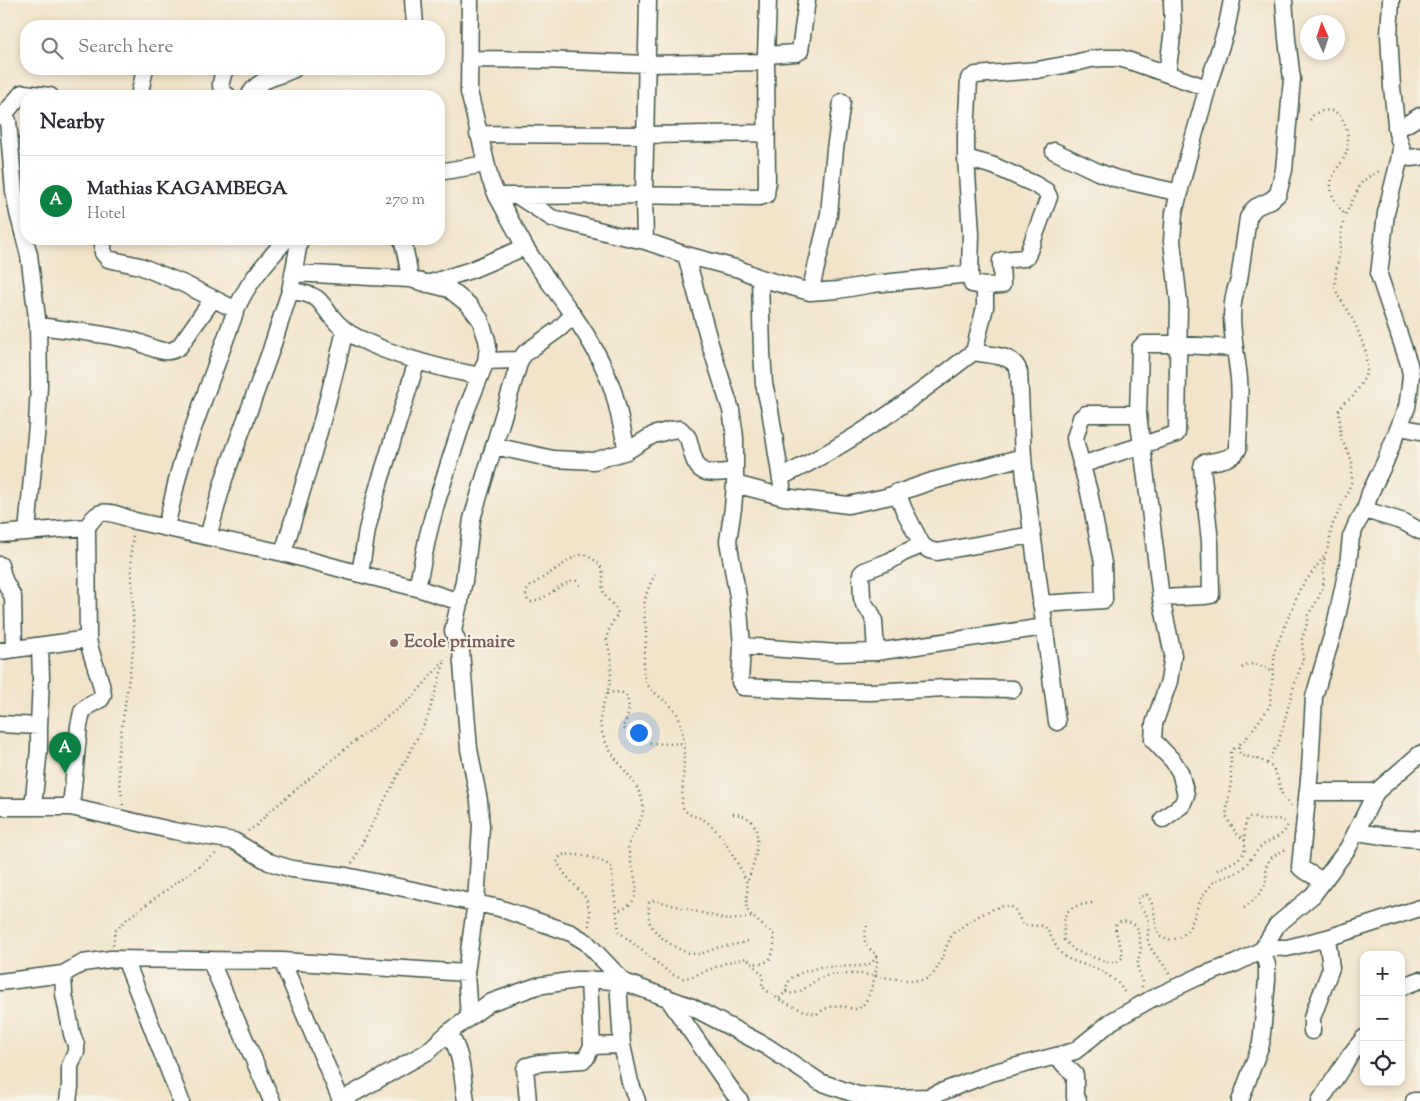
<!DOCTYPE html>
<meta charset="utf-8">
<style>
body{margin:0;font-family:"Sorts Mill Goudy",serif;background:#f2f2f3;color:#2b2b33}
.controls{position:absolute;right:15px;bottom:15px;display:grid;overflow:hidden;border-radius:10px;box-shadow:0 2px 8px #0003}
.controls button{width:45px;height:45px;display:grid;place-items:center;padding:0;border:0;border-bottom:1px solid #e1e1e2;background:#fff;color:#2b2b33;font:25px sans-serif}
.compass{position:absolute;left:1300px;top:15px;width:45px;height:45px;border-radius:50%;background:#fff;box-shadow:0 2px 8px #0003;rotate:357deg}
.you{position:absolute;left:638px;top:732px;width:18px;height:18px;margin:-12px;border:4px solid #fff;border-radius:50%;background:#1a73e8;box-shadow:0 0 0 8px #1a73e833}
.badge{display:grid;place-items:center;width:32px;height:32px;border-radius:50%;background:#0b8043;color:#fff;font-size:16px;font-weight:700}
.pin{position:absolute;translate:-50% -41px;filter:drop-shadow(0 1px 2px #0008)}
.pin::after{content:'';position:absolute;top:26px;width:18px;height:15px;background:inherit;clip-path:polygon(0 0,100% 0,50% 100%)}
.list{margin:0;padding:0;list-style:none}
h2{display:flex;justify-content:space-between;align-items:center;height:65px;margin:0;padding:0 20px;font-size:21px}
h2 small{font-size:16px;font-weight:400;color:#7c7c81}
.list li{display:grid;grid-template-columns:32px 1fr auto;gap:15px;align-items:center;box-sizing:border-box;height:90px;padding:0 20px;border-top:1px solid #e1e1e2}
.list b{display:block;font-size:19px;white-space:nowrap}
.list p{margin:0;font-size:16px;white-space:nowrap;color:#7c7c81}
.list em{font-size:16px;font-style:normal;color:#7c7c81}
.icon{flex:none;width:28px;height:28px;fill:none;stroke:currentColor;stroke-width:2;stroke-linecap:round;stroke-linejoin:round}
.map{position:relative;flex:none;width:1420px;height:1101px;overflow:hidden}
.search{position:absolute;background:#fff;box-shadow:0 2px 8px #0003;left:20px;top:20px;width:425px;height:55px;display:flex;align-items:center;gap:12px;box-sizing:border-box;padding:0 18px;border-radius:20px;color:#7c7c81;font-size:19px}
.panel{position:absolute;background:#fff;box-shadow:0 2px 8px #0003;left:20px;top:90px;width:425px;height:155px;border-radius:20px}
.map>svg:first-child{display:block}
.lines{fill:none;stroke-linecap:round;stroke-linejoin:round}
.minor-casing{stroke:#3f564a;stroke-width:19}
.path{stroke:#3f564a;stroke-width:2.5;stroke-dasharray:1 4;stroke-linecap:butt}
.minor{stroke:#fff;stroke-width:16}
.education-dot{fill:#8d6e63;stroke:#f7f3e8;stroke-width:2}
.labels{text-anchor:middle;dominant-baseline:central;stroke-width:4;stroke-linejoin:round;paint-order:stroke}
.education-label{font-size:18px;font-weight:bold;fill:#785e54;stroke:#f7f3e8;text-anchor:start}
</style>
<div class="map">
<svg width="1420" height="1101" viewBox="0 0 1420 1101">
<rect width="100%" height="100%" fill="#f7f3e8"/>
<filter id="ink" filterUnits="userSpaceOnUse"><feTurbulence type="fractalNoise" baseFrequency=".02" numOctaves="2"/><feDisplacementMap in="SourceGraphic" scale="10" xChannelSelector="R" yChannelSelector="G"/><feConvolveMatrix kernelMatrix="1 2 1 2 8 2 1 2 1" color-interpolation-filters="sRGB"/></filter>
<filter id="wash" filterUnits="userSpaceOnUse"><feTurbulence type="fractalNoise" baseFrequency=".0096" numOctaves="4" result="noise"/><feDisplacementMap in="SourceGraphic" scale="20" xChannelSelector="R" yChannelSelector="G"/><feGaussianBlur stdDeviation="1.12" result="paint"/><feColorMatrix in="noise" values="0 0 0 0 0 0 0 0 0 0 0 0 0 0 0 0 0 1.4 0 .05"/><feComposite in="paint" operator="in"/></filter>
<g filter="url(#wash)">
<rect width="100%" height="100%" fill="#f2e4ca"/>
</g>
<g filter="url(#ink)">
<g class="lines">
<g class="minor-casing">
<path id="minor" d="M 413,0 L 415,26
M 1172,0 L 1173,30 L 1167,74 L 1207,88
M 1391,0 L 1389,35 L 1392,87 L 1397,133 L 1404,156 L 1410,158 L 1420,157
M 766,55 L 796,53 L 800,51 L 807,0
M 470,59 L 544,60 L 647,64 L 766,62
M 225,69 C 221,81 217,88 228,96
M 139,96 L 145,69
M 249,96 C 258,78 278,77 294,69
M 0,115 L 6,119 L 8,121 L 14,191 L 18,213 L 29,255 L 38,326 L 39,385 L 37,425 L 27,532
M 3,116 L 22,93 L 24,93 L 50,96
M 1396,127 L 1405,125 L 1420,116
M 478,134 L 646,135 L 767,133
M 1054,151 L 1098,172 L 1114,178 L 1180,193
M 966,158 L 994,166 L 1034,184 L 1046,191 L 1049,197 L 1027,256 L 1024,258 L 1003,260 L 1001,261 L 1002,285 L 985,286
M 439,172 L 486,164
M 497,196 L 518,196 L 552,218 L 613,234 L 645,241 L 686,255 L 739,269 L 760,278 L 810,292 L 838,290 L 873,284 L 970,274
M 518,196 L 624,195 L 759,197 L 766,195 L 767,186 L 766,55 L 768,0
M 103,239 L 103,253 L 108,259 L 140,266 L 184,284 L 236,310
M 402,239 L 407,260 L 410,279
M 645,241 L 644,195 L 648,0
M 686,255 L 710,344 L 731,410 L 733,423 L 735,438 L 735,484 L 733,508 L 728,541 L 738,597 L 742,646 L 837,653 L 876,652 L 1044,627
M 293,273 L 410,279 L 449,289 L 469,305 L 480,319 L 487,340 L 488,347 L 486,361
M 760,278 L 762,352 L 764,384 L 770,410 L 782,486
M 427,284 L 471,270 L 525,247
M 290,291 C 298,292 308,293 316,298 C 322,302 326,310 331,316 C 338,325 347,333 358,338 C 396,357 438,368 480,376 L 486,361 L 520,360
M 810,292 L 829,214 L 835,149 L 842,102
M 573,315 C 590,339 605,365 614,394 C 619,412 623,432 627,451
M 38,326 C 69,330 100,333 131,340 C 142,342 152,350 164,351 C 170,352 174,350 179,347 L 213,299
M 1400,427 L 1420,431
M 494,446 L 553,459 L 594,461 L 627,451 L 653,435 L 671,430 L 680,429 C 683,432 686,435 688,438 C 692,449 693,469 706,472 C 716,474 726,472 735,471
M 1081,465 L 1176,434 L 1177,433 L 1179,303 L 1172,241 L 1174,213 L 1188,157 L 1211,76 L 1226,30 L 1232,0
M 781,477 C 851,444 914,398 976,350
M 735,484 L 784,497 L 848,505 L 886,497 L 932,481 L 1023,457
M 897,492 L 904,510 L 922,545 L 929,550 L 937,552 L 1032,535
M 1365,510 L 1404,522 L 1420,531
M 166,527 L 179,472 L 187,445 L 236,310 C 247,283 264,265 283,243 L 280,239
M 0,534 L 87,527 C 90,523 93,518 97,515 C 107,508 125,518 135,521 L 283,553 L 360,574 L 417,588 L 460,602
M 208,537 L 224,479 L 271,350 L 290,291 L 299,243
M 283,553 C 306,479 328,405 345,330
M 0,565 L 4,580 L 13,597 L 14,649
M 360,574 L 367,530 L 376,494 L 417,361
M 417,588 L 428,535 L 436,504 L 466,411 L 480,376
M 1161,598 L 1204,596 L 1211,595 L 1211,593 L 1210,542 L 1202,467 L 1203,463 C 1214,461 1234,460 1238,449 C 1238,426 1241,402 1239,379 C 1236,346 1225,313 1239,280 L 1248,218 L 1252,211 L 1256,207 L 1271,200 L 1278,194 L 1284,170 L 1292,79 L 1287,39 L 1284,0
M 1041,604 L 1104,600 L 1103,563 L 1089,492 L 1076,444 L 1075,438 L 1079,425 L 1081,418 L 1086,414 L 1138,414
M 742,646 L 740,682 L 743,687 L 821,691 L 871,692 L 946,688 L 1013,689
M 0,651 L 88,639 L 87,527
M 876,652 L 874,621 L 871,613 L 864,604 L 862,598 L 861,574 L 864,571 L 890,561 L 903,553 L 922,545
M 1057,722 L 1025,479 L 1023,457 L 1019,372 C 1015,355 994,356 979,353 L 976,352 L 975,348 L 985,307 L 985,286 L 972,284 L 970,274 L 971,233 L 966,158 L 966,135 L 969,79 L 976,75 L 1037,70 L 1075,63 L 1091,59 L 1103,58 L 1119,58 L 1130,61 L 1167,74
M 0,724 L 39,726 L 39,749 L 33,807
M 39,726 L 41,678 L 40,646
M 1308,792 L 1376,792
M 0,807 L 71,807 L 174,831 L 234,841 L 269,862 L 292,869 L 346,876 L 499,908 L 571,933 L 586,942 L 624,982
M 71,807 L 79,726 L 82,712 L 88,706 L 101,699 L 103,695 C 101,676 91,658 88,639
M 1163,819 L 1182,805 L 1186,795 L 1180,772 L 1173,761 L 1153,740 L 1154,724 L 1169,681 L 1173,655 L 1161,598 L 1138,414 L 1140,348 L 1144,344 L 1169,344 L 1234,348
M 1357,832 L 1389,837 L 1420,839
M 1323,881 L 1302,869 L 1300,867 L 1310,769 L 1314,697 L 1335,626 L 1348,565 L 1351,537 L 1357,523 L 1365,510 L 1370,493 L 1385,462 L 1407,407 L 1409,394 L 1411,375 L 1409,364 L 1379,275 L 1386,213 L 1399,161 L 1401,148
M 1264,947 L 1287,948 L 1327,938 L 1420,908
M 125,959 L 181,1101
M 210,960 L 272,1101
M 282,961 L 341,1100
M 63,974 L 64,994 L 72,1034 L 76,1045 L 76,1052 L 70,1066 L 70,1087 L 68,1101
M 618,981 L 622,1045 L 630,1082 L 637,1101
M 0,982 L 63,974 L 83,963 L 111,959 L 282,961 L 466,973
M 1401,987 L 1420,980
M 667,997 L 732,1091 L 740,1101
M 469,1017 L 466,973 L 476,902 L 481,826 L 479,801 L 469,749 L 461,651 L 453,631 L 464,581 L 472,519 L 520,360 L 525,353 L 559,329 L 573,315 L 534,261 L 525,247 L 497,196 L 490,179 L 469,92 L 470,0
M 1312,1031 L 1312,1018 L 1331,968 L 1327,938
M 448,1033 C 463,1052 462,1078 466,1101
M 592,1046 L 622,1045
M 1059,1055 C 1063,1067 1067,1066 1075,1075 L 1075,1098 L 1078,1101
M 340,1101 L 427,1052 L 448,1033 L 489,1003 L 537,986 L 576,980 L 600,980 L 624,982 L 692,1007 L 766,1046 L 820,1082 L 858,1095 L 894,1098 L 928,1097 L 991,1073 L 1075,1051 L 1112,1021 L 1151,999 L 1198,977 L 1236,963 L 1262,950 L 1277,925 L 1313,895 L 1348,848 L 1376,792 L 1420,754
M 528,1101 L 525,1069 L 527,1066 L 539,1063 L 583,1060 L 586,1058 L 592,1046 L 589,980
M 1240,1101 L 1261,1044 L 1267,980 L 1267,965 L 1262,950
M 1320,1101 L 1351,1054 L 1364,1038
M 1414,1101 L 1420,1101"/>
</g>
<path class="path" d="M 1310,120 L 1314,114 C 1323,110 1332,108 1339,115 C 1348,125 1351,144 1345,156 C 1340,166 1332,173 1331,184 C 1330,196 1338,206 1345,215
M 655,574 C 650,584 645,595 644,606 C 644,616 646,627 646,637 C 646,652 640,667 646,682 C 653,696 674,703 679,718 C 688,746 682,777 682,806 C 689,818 694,814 704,820 C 711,824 716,831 721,836 C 728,846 744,873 747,884 C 749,893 744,903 748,911 C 754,920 766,927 774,935 C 775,949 773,967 754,963
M 580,585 L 576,581 C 558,582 547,601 530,602 L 526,598 L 526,593 L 529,587 L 574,557 L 584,554 C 596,561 603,563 603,578 C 603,582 602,587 603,590 C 605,600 615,604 618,614 C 613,621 608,629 607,638 C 607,647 612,656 611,665 C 611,672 611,681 609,687 C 604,704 596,717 603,735 C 610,760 639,779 643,804 C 645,821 631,832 628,847 C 628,850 630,855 630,858 C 635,880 646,904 616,911
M 1242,668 C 1253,660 1262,666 1273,672
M 607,693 L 620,692 L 625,694 C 631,703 629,717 623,726 C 630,745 666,745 683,743
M 1239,747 L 1233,749 L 1231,752 L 1231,781 L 1226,815 L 1228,820 L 1236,833 L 1246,841
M 1267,763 L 1279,741 L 1293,689 L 1303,660 L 1302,639 L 1308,621 L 1308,615 L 1317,601 L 1322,589 L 1324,582 L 1323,568 L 1325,557
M 123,805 L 117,760 L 134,644 L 131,552 L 133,535
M 1291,806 L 1283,797 L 1276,773 L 1272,767 L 1261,760 L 1241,755 L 1238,750 L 1240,744 L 1245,740 L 1270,706 L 1275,650 L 1300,589 L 1325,555 L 1329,545 L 1332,526 L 1347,494 L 1352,480 L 1352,461 L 1341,438 L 1339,410 L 1345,402 L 1352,398 L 1362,383 L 1367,371 L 1366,352 L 1356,326 L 1349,312 L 1338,296 L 1335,286 L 1336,272 L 1340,250 L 1341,231 L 1345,215 L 1362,182 L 1371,175 L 1382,170
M 733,814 C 771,816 755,861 747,883
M 248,831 L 257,825 L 269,812 L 350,745 L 413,697 L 445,659
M 352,863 L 427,719 L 445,660
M 1217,870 L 1237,860 L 1245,852 C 1245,845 1243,819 1249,817 C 1253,816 1257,820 1261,820 C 1273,820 1275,817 1288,822
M 1092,903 C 1063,907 1063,913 1064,940 L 1074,950 L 1106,962 L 1117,962 L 1122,958 C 1123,945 1114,936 1116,924 C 1124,919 1129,922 1137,926 L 1141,949 L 1137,965 L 1142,982 L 1142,988
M 1244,908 C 1252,901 1261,895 1265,884 C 1267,880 1266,876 1266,872 C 1266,858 1275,855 1286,849
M 589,926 L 590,913 L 586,898 L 565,874 L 557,862 L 561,855 C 574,853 600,857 611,867 L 619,932 L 671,974 L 683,978 L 691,977 L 728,962 L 747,958 L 763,975 L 762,986 C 775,1000 798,1010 817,1014 C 829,1006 831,1005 846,1007 C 849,1008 854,1009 857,1009 C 870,1006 878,967 877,955 C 862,944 863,939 868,922
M 747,941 C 738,945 729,945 720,947 C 713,949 705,953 698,954 C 683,955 656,937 650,923 C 648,916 649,910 649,903 L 654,900 L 728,920 L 753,917
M 113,945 L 115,931 L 128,918 L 217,853
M 1169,974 C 1164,962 1153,955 1149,944 C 1145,935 1152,926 1147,916 C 1144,910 1138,906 1137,899 L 1139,897 L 1147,895 C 1156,905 1154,923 1159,936 C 1164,939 1168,940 1174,939 C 1194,935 1193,911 1203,896 C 1205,892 1209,888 1212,884 C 1220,876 1231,877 1239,871 C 1249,864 1254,852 1263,845 C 1273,838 1286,836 1288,823
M 786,992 C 789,993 791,994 794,993 C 803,992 812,982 820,978 C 831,973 847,974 858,974 C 875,974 919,986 930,977 C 941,967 944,949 951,937 C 957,927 996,904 1007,906 C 1009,906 1012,907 1014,908 L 1023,925 L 1044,926 C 1052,934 1054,947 1063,955 C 1073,964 1093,965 1105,973 C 1110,977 1117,981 1120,986 C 1123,989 1123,992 1127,994
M 779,998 L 786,992 L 787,985 L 791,978 L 801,973 L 820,967 L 864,966 L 872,963 L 877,955"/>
<use href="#minor" class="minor"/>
</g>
</g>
<circle class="education-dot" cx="394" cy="643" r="5"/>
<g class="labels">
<g class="education-label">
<text x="404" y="643">Ecole primaire</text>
</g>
</g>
</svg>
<div class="controls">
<button>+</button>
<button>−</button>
<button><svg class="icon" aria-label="locate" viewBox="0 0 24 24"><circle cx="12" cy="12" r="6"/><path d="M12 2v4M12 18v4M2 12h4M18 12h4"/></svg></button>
</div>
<svg class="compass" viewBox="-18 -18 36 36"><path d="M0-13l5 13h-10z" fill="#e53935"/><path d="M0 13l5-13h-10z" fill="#7c7c81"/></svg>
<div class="you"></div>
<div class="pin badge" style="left:65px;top:773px">A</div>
<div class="search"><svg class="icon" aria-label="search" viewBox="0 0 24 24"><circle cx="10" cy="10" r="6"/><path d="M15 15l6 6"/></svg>Search here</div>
<section class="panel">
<h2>Nearby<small></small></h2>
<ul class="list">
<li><span class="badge">A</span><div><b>Mathias KAGAMBEGA</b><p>Hotel</p></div><em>270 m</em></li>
</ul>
</section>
</div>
